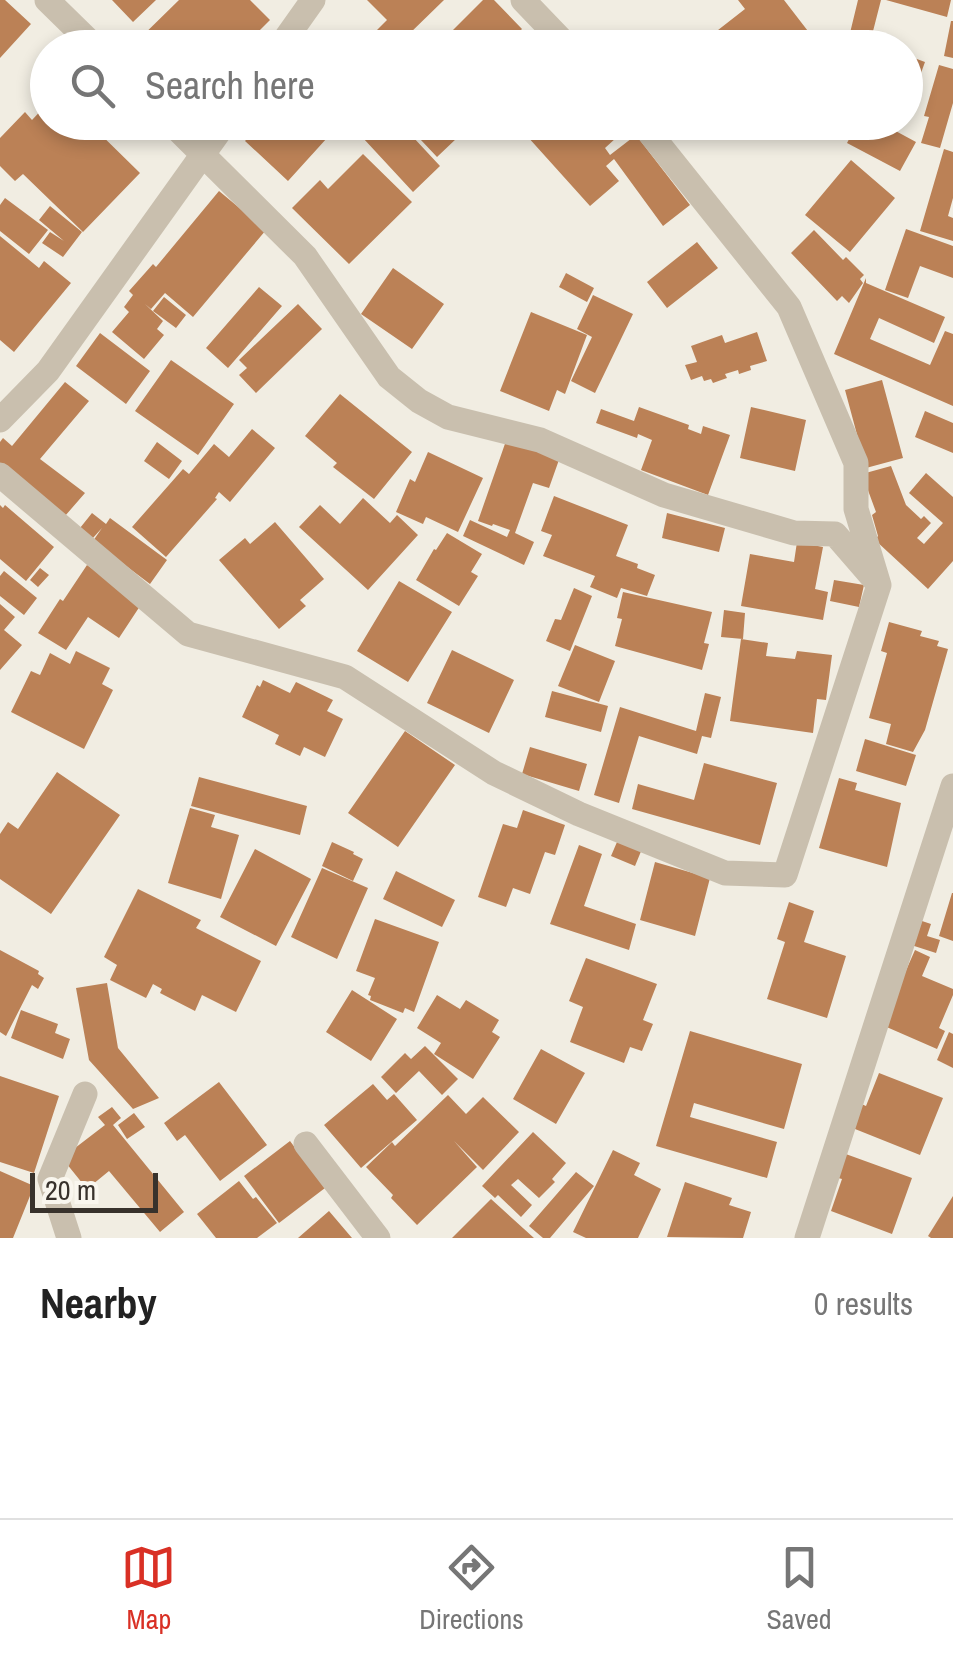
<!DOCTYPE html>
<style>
body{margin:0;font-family:"Archivo Narrow",sans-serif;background:#f6f6f6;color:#222}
.scale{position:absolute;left:30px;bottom:25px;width:128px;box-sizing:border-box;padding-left:10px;border:5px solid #38322c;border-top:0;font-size:28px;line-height:35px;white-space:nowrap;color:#38322c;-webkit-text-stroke:8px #f9f6ee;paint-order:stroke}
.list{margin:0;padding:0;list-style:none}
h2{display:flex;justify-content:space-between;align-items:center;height:130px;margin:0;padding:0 40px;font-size:42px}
h2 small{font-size:32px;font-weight:400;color:#767676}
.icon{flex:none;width:55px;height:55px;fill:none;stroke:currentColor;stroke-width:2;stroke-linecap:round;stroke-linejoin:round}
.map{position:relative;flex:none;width:953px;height:1238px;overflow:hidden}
.search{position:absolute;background:#fff;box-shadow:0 5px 15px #0003;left:30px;right:30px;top:30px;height:110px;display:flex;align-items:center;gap:25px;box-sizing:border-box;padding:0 35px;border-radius:55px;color:#767676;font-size:38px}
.sheet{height:280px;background:#fff}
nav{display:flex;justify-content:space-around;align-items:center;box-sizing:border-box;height:140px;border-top:2px solid #e0e0e0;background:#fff;font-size:28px;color:#767676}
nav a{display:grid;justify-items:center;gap:5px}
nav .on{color:#d93025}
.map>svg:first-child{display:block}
.building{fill:#bb8156}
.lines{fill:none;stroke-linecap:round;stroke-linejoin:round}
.street{stroke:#c9bfae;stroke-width:25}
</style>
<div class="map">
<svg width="953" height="1238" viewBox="0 0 953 1238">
<rect width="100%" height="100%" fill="#f1ede2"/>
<path class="building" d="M 0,0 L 5,0 L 31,24 L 0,58 Z
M 112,0 L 156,0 L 133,22 Z
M 179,0 L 250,0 L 270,20 L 242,48 L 130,48 Z
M 367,0 L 444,0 L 406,37 L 411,42 L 405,48 L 379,48 L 369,38 L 387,20 Z
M 483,0 L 494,0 L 522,29 L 518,33 L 532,48 L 435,48 Z
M 738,0 L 784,0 L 821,48 L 695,48 L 745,9 Z
M 858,0 L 881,0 L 871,39 L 850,33 Z
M 886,0 L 951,0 L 947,17 Z
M 951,21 L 953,21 L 953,58 L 944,56 Z
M 304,31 L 314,43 L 320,38 L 329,48 L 286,48 Z
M 856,37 L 883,47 L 882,48 L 852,48 Z
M 906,55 L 925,62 L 906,114 Z
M 939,65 L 953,69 L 953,103 L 940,148 L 921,143 L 929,117 L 924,116 Z
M 48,103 L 48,122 L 88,122 L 140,173 L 83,232 L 23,174 L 15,181 L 0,166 L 0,138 L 25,112 L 32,120 Z
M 262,122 L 332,122 L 337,127 L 288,181 L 245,141 Z
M 381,122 L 399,122 L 440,166 L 413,192 L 363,138 Z
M 404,122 L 441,122 L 457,138 L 437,157 Z
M 522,122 L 601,122 L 616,138 L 605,148 L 610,155 L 636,135 L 690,205 L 663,226 L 614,159 L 606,166 L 619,181 L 590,206 L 518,126 Z
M 858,122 L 879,122 L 916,142 L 900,171 L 847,143 Z
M 944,149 L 953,152 L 953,198 L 948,216 L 953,218 L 953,241 L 920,231 Z
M 363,154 L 412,202 L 349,264 L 292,208 L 320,180 L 328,189 Z
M 851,160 L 895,198 L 850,252 L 805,215 Z
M 219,191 L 266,230 L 193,317 L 165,293 L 151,309 L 145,304 L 163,321 L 157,329 L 164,335 L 144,359 L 112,332 L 129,312 L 124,307 L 133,295 L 129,291 L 153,264 L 156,267 Z
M 5,198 L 48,230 L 29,254 L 0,231 L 0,205 Z
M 50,206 L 82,232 L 63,257 L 42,243 L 50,232 L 64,241 L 39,220 Z
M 906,229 L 953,246 L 953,278 L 920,266 L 908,298 L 885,290 Z
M 814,230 L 843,260 L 846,257 L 864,275 L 860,279 L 863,283 L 849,303 L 842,296 L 837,301 L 791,253 Z
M 0,236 L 39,268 L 44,261 L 71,283 L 14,352 L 0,340 Z
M 697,242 L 718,268 L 667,308 L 647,282 Z
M 393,268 L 444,304 L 412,349 L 361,314 Z
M 566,273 L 594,288 L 587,302 L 559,287 Z
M 866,278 L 866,283 L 945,317 L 934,343 L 879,318 L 870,339 L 930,365 L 945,331 L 953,334 L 953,406 L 834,354 Z
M 259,287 L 282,306 L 228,368 L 206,348 Z
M 593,295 L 633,314 L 595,393 L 571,381 L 592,337 L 577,329 Z
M 164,297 L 186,315 L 176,328 L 153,311 Z
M 298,304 L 322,329 L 256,393 L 239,375 L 247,368 L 239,360 Z
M 531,312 L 587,335 L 565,394 L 557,390 L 549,411 L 500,391 Z
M 757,332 L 767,361 L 750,366 L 751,370 L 739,374 L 738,370 L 725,374 L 727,378 L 713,383 L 711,379 L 704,381 L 702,376 L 691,380 L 685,365 L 697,362 L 691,346 L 722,335 L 725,343 Z
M 100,333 L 150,371 L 126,404 L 76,366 Z
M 171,360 L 234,404 L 198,455 L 135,411 Z
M 882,380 L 903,458 L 866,468 L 845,390 Z
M 65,382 L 89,401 L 40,459 L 85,493 L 65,516 L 0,470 L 0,442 L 3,438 L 12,446 Z
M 340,394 L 412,452 L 374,499 L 333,467 L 337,463 L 305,436 Z
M 639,407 L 689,425 L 688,429 L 701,434 L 703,426 L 730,435 L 708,495 L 641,470 L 652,440 L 638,434 L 637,438 L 596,423 L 601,409 L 634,421 Z
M 751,407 L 806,420 L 795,471 L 740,458 Z
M 925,411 L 953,423 L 953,453 L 915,437 Z
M 252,429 L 275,448 L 230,502 L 219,492 L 215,498 L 217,499 L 166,557 L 132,527 L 183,469 L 189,474 L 214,444 L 229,457 Z
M 507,438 L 560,457 L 549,488 L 533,483 L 515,533 L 534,542 L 524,565 L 463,536 L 470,520 L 507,537 L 510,530 L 493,524 L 492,526 L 478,521 Z
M 157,442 L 182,461 L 169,479 L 144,461 Z
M 428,452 L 483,478 L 458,532 L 426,517 L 423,524 L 396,512 L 410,479 L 415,482 Z
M 891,466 L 906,505 L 921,519 L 924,516 L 931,523 L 917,538 L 924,544 L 943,523 L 909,493 L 926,473 L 953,497 L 953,561 L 928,589 L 875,540 L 878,536 L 872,515 L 876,512 L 862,474 Z
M 554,496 L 628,525 L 616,556 L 638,564 L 637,568 L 655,575 L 647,596 L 621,588 L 617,598 L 590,587 L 595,576 L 543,556 L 552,535 L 541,531 Z
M 363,498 L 390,523 L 397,515 L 418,535 L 368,590 L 299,527 L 320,505 L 340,524 Z
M 0,505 L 3,508 L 5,505 L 54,547 L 26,581 L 0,559 Z
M 92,513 L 106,524 L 110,518 L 167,560 L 150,584 L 93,541 L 102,528 L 92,539 L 80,528 Z
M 667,513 L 725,528 L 719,552 L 662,538 Z
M 275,522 L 324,579 L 300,600 L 306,606 L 279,629 L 219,560 L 245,538 L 250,544 Z
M 447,533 L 482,554 L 471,572 L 478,576 L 459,606 L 416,580 L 434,549 L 436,550 Z
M 797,542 L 823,547 L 815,589 L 828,592 L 823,620 L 741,606 L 750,554 L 794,562 Z
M 87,565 L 142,603 L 119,638 L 88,617 L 66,650 L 38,633 L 60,599 L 63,601 Z
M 40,568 L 49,575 L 38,587 L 30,580 Z
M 4,571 L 37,598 L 24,615 L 0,596 L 0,576 Z
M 834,580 L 864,585 L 859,607 L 830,601 Z
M 399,581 L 452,612 L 408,682 L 357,651 Z
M 574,588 L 592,596 L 570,651 L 546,641 L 555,619 L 561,620 Z
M 623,592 L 712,612 L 704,643 L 709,644 L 702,670 L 615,646 L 622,619 L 617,618 Z
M 0,604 L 15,617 L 4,630 L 22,645 L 0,670 Z
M 724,610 L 745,613 L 743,639 L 721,637 Z
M 889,622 L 922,631 L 920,636 L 939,641 L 937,646 L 948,649 L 925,730 L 913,752 L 886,744 L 891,724 L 869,718 L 887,653 L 881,651 Z
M 741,639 L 768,643 L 766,656 L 795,659 L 797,651 L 832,655 L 826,700 L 817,699 L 813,733 L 730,721 Z
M 575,645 L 615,661 L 599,702 L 558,686 Z
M 452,650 L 514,680 L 489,733 L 427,703 Z
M 76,651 L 110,668 L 102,684 L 113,690 L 84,749 L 11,712 L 31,671 L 40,675 L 50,653 L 70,664 Z
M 263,680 L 290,693 L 296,682 L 333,700 L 327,711 L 343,719 L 325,757 L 304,747 L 300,756 L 275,744 L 279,735 L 242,717 L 257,685 L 260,687 Z
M 552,691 L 608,706 L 601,732 L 545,717 Z
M 705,693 L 721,697 L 711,738 L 702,736 L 697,754 L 639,736 L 619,803 L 594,795 L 620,707 L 696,731 Z
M 405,731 L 455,765 L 398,847 L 348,813 Z
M 865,739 L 916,755 L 906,786 L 856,771 Z
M 530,747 L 587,764 L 579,791 L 522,774 Z
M 704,763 L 777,783 L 760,845 L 632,809 L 638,784 L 694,800 Z
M 57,772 L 120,815 L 51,914 L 0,879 L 0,834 L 8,822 L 18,829 Z
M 199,777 L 307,806 L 300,835 L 191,806 Z
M 839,778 L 857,783 L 855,790 L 901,803 L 887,867 L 819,848 Z
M 190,808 L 215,815 L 211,827 L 239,835 L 221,899 L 168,883 Z
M 523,810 L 565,825 L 555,855 L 545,852 L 530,894 L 513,888 L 506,907 L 478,897 L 503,824 L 517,828 Z
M 620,835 L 644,844 L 635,866 L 611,856 Z
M 332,842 L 354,852 L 353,854 L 363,859 L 353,881 L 322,866 Z
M 579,845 L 602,854 L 584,906 L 636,924 L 629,950 L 550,924 Z
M 255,849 L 311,879 L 276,946 L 220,917 Z
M 655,862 L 710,878 L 695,936 L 640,920 Z
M 322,868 L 368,888 L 337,959 L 291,937 Z
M 396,871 L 455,900 L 442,927 L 383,899 Z
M 138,889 L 201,920 L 196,928 L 261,961 L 236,1012 L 202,995 L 195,1011 L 160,993 L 162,989 L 153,984 L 146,998 L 110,980 L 117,965 L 104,957 Z
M 952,893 L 953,893 L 953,941 L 939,936 Z
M 789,902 L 814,911 L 804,942 L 846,956 L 827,1018 L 767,999 L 785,942 L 777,939 Z
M 375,919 L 439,942 L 414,1012 L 405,1008 L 403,1013 L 370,1000 L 371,996 L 368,995 L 375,978 L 356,971 Z
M 916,919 L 931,924 L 927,936 L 940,940 L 936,953 L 908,944 Z
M 0,950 L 39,971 L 38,974 L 44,978 L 38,989 L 32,985 L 6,1036 L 0,1032 Z
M 915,950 L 930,957 L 922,976 L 953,989 L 953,995 L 939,1028 L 945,1031 L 937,1049 L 882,1025 Z
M 586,958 L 657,984 L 643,1020 L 653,1024 L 642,1051 L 630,1047 L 624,1063 L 570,1042 L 583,1007 L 569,1001 Z
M 107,983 L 118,1048 L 159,1098 L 133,1109 L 89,1060 L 76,988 Z
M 352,990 L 397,1019 L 371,1061 L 326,1032 Z
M 437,995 L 460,1009 L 466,1000 L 499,1020 L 492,1032 L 500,1037 L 473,1079 L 434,1054 L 441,1043 L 417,1028 Z
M 21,1010 L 58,1024 L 55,1033 L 70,1039 L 63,1059 L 11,1038 Z
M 690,1031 L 802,1064 L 784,1129 L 694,1103 L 690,1117 L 777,1142 L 767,1178 L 656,1146 Z
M 949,1032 L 953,1034 L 953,1068 L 937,1060 Z
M 425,1046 L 458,1079 L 442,1095 L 419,1071 L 396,1093 L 381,1077 L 405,1053 L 411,1059 Z
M 541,1049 L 585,1073 L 556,1124 L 513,1099 Z
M 879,1073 L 943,1098 L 920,1155 L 850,1127 L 859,1103 L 866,1106 Z
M 0,1076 L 59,1096 L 34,1173 L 0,1162 Z
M 219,1082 L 267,1145 L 220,1181 L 185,1135 L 177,1141 L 164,1123 Z
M 373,1084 L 387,1100 L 394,1094 L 417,1120 L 361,1168 L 324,1125 Z
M 448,1095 L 466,1114 L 483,1097 L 519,1132 L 483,1170 L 454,1141 L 477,1167 L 417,1225 L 391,1198 L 393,1195 L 366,1167 L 392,1142 L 395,1146 Z
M 112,1107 L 121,1118 L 113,1125 L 184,1212 L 160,1232 L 109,1171 L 87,1189 L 62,1158 L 105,1125 L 98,1117 Z
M 134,1113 L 145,1127 L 127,1139 L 118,1125 Z
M 533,1132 L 566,1163 L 552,1179 L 555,1182 L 539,1198 L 518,1179 L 511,1185 L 532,1205 L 521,1217 L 498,1195 L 495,1198 L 482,1186 Z
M 290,1141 L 325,1188 L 279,1223 L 244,1176 Z
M 613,1150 L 640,1163 L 634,1175 L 661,1189 L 638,1238 L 586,1238 L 573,1232 Z
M 843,1153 L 912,1178 L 892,1234 L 831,1211 L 842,1179 L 834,1177 Z
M 0,1171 L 34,1186 L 13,1238 L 0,1238 Z
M 576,1172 L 594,1186 L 550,1238 L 543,1238 L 529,1226 Z
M 239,1181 L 253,1199 L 256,1197 L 277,1223 L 257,1238 L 216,1238 L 197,1214 Z
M 685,1182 L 732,1198 L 729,1205 L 751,1212 L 743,1238 L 667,1237 Z
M 953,1196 L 953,1238 L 931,1238 L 928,1236 Z
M 491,1199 L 534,1238 L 452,1238 Z
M 329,1211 L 352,1238 L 298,1238 Z"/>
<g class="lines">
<path class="street" d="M 47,0 L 96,48
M 523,0 L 569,48
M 279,48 L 313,0
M 170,122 L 305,256 L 389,377 L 419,401 L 448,417 L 540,440 L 664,495 L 794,533 L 835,534 L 874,579
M 0,420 L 48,371 L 226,122
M 0,475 L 188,634 L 345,677 L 494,773 L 579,814 L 725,873 L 785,875 L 879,585 L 856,509 L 856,463 L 789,307 L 641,122
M 306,1144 L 378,1238
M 69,1238 L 50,1179 L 85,1094
M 807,1238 L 953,786"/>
</g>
</svg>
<div class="scale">20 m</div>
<div class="search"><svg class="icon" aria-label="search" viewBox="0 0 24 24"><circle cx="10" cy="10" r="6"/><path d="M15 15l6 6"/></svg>Search here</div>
</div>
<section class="sheet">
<h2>Nearby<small>0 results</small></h2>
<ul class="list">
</ul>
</section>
<nav>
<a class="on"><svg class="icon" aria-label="map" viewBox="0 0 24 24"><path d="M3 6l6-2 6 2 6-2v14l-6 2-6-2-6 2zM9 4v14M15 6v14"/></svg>Map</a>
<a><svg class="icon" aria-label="directions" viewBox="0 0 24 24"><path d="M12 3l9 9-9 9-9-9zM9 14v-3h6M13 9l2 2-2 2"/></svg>Directions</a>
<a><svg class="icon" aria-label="saved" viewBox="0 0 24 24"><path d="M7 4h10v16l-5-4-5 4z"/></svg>Saved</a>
</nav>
